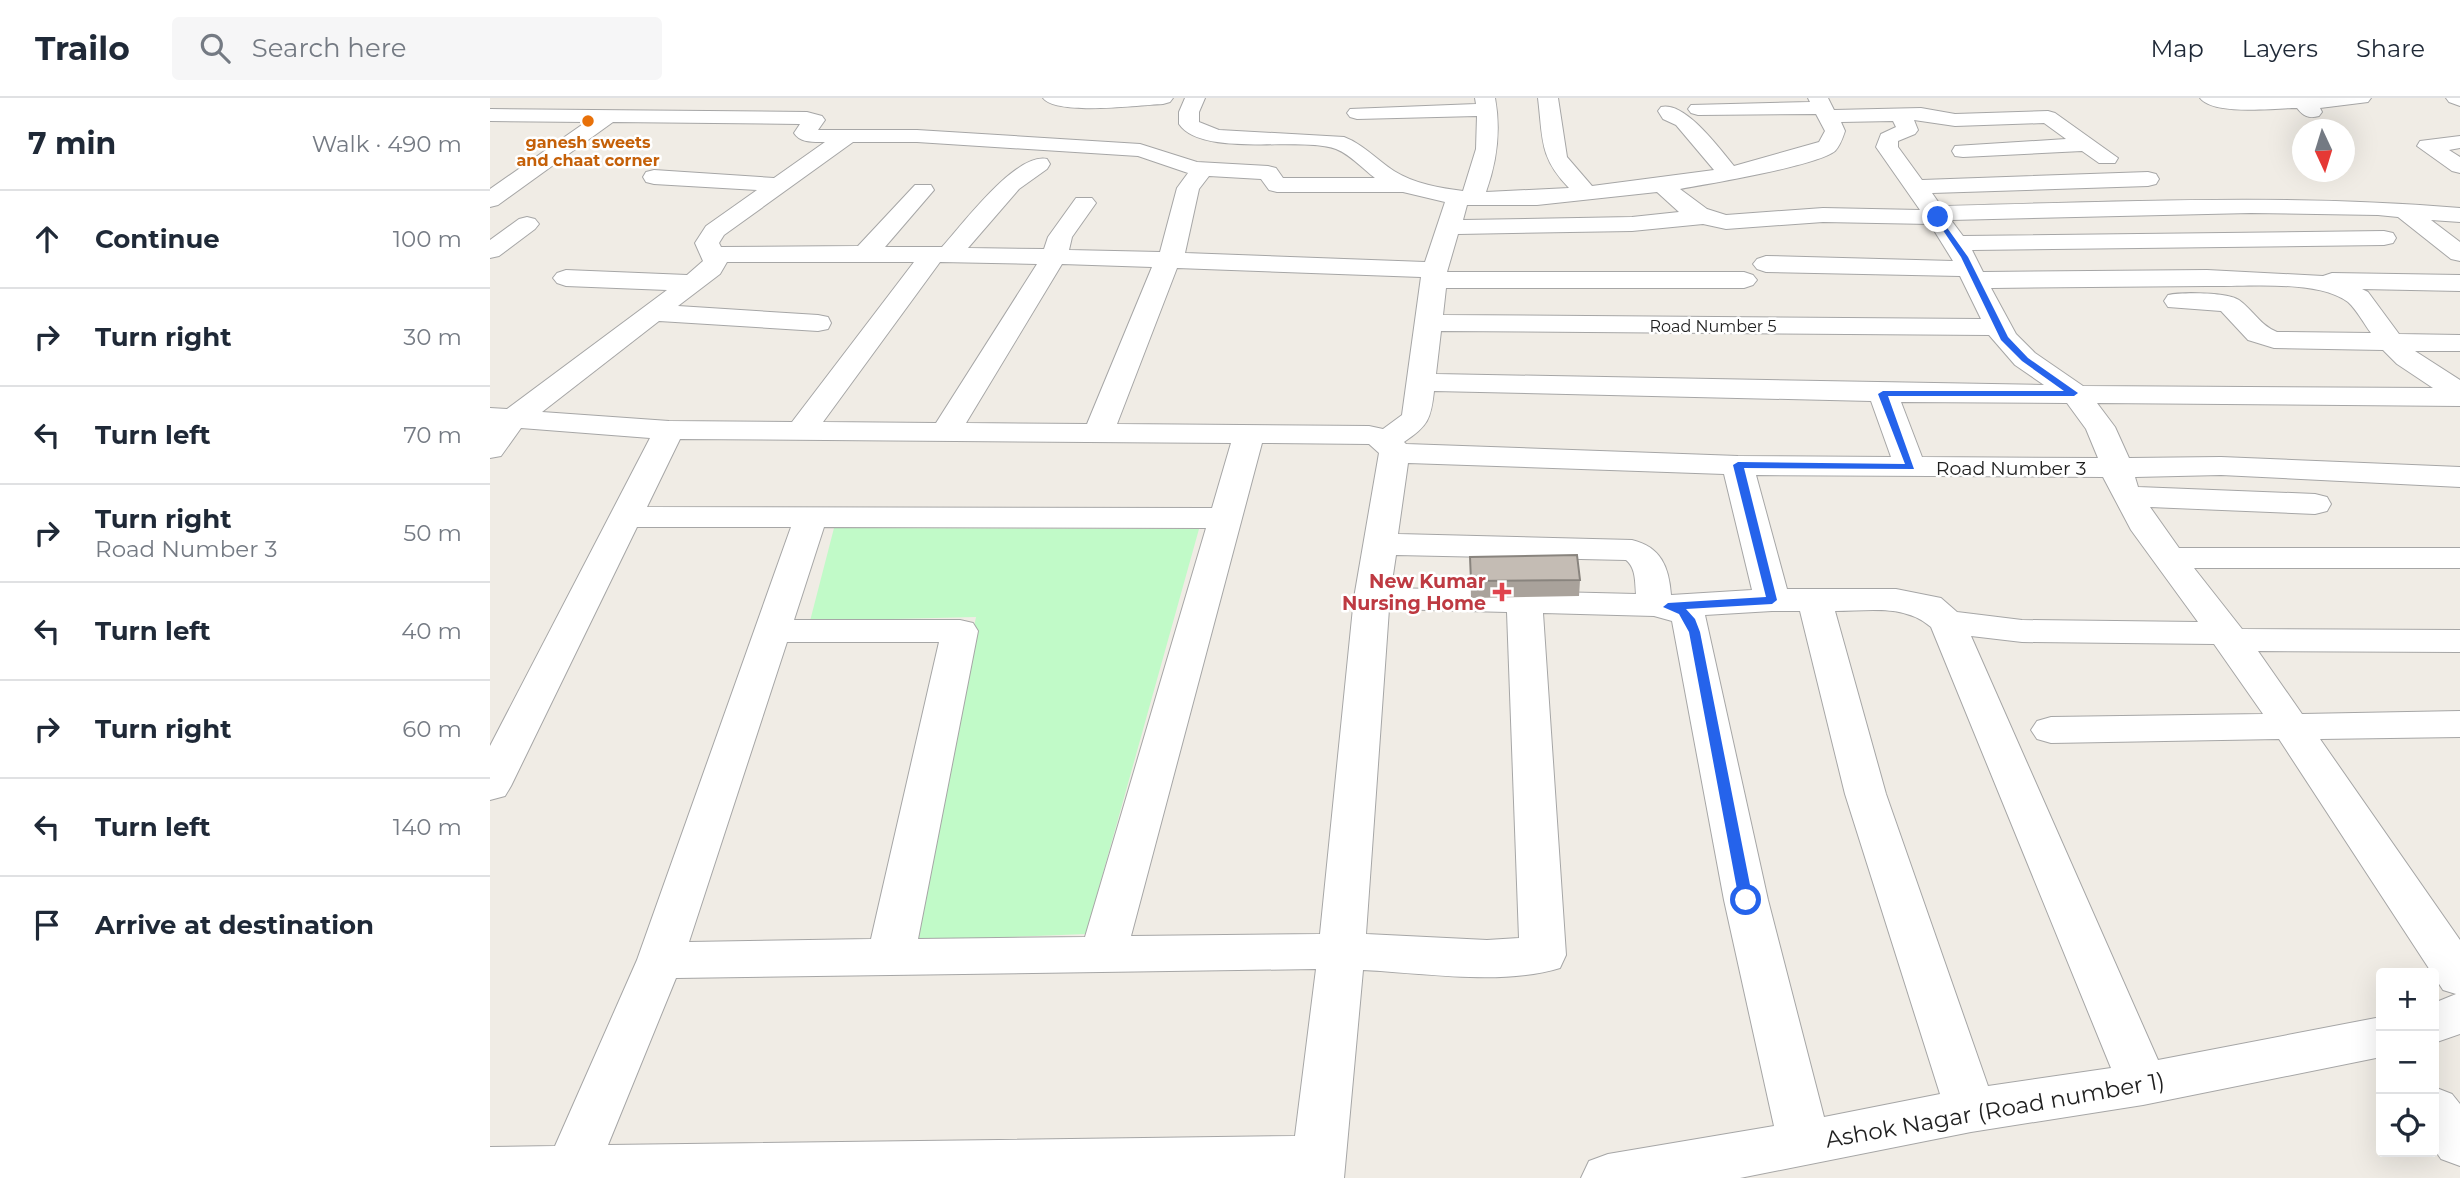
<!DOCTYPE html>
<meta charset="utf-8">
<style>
body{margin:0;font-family:Montserrat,sans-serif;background:#f6f6f7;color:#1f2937}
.controls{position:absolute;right:21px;bottom:21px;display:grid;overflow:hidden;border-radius:7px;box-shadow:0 7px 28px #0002}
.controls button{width:63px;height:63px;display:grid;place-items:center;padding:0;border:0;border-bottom:2px solid #e0e1e3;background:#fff;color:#1f2937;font:35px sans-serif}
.compass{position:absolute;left:1802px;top:21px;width:63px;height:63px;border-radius:50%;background:#fff;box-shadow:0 7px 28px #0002;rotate:176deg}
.stop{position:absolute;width:21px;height:21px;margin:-16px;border:5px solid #2563eb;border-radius:50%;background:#fff}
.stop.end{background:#2563eb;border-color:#fff;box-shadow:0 2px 7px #0008}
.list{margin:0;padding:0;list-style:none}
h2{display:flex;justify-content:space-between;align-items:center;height:91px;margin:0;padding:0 28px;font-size:30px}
h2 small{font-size:23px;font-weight:400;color:#747a83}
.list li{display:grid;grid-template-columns:46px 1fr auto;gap:21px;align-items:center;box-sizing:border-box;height:98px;padding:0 28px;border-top:2px solid #e0e1e3}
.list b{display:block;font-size:26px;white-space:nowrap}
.list p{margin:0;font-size:23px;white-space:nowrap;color:#747a83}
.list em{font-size:23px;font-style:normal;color:#747a83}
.icon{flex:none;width:38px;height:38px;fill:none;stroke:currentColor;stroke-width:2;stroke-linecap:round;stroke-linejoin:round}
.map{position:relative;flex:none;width:1970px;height:1080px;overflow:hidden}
header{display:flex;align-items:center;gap:42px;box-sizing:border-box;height:98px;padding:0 35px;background:#fff;border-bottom:2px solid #e0e1e3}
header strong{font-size:33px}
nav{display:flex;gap:38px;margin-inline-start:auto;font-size:24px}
.search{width:490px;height:63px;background:#f6f6f7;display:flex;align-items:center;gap:18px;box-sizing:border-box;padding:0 24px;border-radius:7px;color:#747a83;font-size:26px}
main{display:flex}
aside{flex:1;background:#fff}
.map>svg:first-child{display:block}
.park{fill:#c1fac8}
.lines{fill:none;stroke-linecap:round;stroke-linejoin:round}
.minor-casing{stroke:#a6a6a6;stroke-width:2}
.minor{fill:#fff;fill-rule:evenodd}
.wall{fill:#a9a29b}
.building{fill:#c4bcb4;stroke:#89847e;stroke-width:2}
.route{fill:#2563eb}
.food-dot{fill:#e8710a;stroke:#fff;stroke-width:2.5}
.health-dot{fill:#e0444e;stroke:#fff;stroke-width:2.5}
.labels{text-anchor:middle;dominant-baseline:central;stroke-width:5;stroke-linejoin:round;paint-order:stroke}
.far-food-label{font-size:16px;font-weight:bold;fill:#c56008;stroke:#fff}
.far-street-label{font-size:16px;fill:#1f1f1f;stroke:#fff}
.street-label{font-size:19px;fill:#1f1f1f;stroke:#fff}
.health-label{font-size:19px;font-weight:bold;fill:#be3a42;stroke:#fff;text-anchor:end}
.near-street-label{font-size:23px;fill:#1f1f1f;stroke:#fff}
</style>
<header>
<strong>Trailo</strong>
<div class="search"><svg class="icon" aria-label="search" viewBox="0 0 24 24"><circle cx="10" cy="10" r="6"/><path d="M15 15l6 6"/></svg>Search here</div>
<nav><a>Map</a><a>Layers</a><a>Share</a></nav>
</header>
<main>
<aside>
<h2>7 min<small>Walk · 490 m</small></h2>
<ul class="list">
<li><svg class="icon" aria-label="ahead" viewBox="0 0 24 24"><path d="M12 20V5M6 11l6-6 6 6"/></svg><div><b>Continue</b></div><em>100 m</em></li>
<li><svg class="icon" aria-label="right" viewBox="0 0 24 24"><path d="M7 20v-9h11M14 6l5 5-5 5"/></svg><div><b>Turn right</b></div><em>30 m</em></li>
<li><svg class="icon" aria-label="left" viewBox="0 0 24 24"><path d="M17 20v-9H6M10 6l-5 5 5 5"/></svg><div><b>Turn left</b></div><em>70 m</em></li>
<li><svg class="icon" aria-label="right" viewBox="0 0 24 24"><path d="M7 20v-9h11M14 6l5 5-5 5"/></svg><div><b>Turn right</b><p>Road Number 3</p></div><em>50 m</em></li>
<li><svg class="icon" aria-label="left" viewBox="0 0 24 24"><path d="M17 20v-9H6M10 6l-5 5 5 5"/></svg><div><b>Turn left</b></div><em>40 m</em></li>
<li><svg class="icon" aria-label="right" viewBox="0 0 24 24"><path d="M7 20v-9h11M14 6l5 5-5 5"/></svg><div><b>Turn right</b></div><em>60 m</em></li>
<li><svg class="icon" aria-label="left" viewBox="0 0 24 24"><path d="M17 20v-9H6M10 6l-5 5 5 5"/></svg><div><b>Turn left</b></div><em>140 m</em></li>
<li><svg class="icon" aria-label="arrive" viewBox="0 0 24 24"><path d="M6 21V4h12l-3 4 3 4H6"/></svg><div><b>Arrive at destination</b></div></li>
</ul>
</aside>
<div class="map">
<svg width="1970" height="1080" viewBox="0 0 1970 1080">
<rect width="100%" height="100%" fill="#f0ece5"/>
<path class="park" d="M 344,430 L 709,431 L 596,836 L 417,843 L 486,519 L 320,523 Z"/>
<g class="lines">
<g class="minor-casing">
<path id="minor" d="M 553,0 L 683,0 L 680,4 L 673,6 C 649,7 567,18 553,0 Z
M 695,0 L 715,0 L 709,14 L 709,24 L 729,32 L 854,39 C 873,46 887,62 904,73 C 925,86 950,90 973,93 L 986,51 L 987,18 L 867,21 L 860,19 L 857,15 L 860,11 L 986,6 L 985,0 L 1005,0 C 1011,32 1007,63 996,94 L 1079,90 C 1049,59 1053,41 1048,0 L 1068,0 L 1077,59 L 1102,88 L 1224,72 L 1186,27 L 1173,21 L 1168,13 L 1171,9 C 1195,3 1229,50 1244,68 L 1329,44 L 1335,33 L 1326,16 L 1208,17 L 1201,15 L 1198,11 L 1201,7 L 1320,4 L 1318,0 L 1338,0 L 1344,12 L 1431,10 L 1465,16 L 1558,13 L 1565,15 L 1628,60 L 1625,65 L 1609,65 L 1592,53 L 1473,59 L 1465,58 L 1462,53 L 1465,48 L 1576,41 L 1554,25 L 1465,28 L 1424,22 L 1428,32 L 1425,36 L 1408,43 L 1408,49 L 1432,82 L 1658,74 L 1666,76 L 1669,81 L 1666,86 L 1658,88 L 1442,95 L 1451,108 C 1624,104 1797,95 1970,110 L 1970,124 L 1941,122 L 1970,144 L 1970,163 L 1961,161 L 1908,119 L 1888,117 L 1761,115 L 1461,122 L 1473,138 L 1894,133 L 1903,135 L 1906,140 L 1903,145 L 1894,147 L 1482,152 L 1493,174 L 1717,172 L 1833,178 L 1842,175 L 1970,177 L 1970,193 L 1872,191 L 1878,194 L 1909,236 L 1970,237 L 1970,253 L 1925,253 L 1970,282 L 1970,308 L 1607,305 L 1625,329 L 1639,360 L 1731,359 L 1970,369 L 1970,389 L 1731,377 L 1645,379 L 1648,389 L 1825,396 L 1837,399 L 1841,406 L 1837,413 L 1825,416 L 1660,409 L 1689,450 L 1970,450 L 1970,470 L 1704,470 L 1752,531 L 1970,532 L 1970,554 L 1768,553 L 1812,616 L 1970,613 L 1970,639 L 1830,641 L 1970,842 L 1970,936 L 1944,945 L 1944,905 L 1966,896 L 1953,892 L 1789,641 L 1561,645 L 1547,641 L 1541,632 L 1547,623 L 1561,619 L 1773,616 L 1724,546 L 1532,544 L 1481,538 L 1668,962 L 1891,919 L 1891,959 L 1653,1007 L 1481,1034 L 1250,1080 L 1091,1080 L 1099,1063 L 1118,1056 L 1284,1028 L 1234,802 L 1182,523 L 1164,518 L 1053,515 L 1076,857 L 1070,870 C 1012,888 934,875 873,872 L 854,1080 L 0,1080 L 0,1049 L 65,1048 L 147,862 L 301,429 L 147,429 L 21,688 L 15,698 L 0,702 L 0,648 L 160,340 L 31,330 L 11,358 L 0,360 L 0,310 L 17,311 L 177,192 L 76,188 L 67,185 L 63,180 L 67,175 L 76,172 L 197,177 L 213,163 L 205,145 L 216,128 L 267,92 L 164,86 L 156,84 L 153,79 L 156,74 L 164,72 L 284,80 L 335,44 C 324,44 310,45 304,35 L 310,26 L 123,24 L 8,107 L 0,109 L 0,91 L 96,24 L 0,23 L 0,11 L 317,14 L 332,18 L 335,22 L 328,32 L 427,32 L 650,46 L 707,64 L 778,68 L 786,70 L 793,80 L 885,80 C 873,71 861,57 846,51 C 810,38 712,60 689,26 L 689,14 ZM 1403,23 L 1406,29 L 1391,36 L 1386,49 L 1430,112 L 1333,110 L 1236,117 L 1217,111 L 1190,91 C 1218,86 1327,68 1345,53 C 1350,48 1353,39 1355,33 L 1351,24 ZM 363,44 L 427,44 L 648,58 L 698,75 L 687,90 L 670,154 L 579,152 L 582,139 L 606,105 L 602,100 L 586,100 L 558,139 L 554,151 L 478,150 L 529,91 L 557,71 L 560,66 L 557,61 C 526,54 472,127 452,149 L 395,149 L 444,92 L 441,87 L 425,87 L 368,148 L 231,149 L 229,145 L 234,137 ZM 719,78 L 771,81 L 779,92 L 787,94 L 913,94 L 955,104 L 935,164 L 695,155 L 709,91 ZM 1167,94 L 1189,114 L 1142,119 L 973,122 L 977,107 L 1047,107 ZM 1333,124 L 1440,126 L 1463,163 L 1276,158 L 1267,161 L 1263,166 L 1267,171 L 1276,174 L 1470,178 L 1491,221 L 953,217 L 956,190 L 1254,190 L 1263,187 L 1267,182 L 1263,177 L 1254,174 L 957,174 L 968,136 L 1142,133 L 1213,126 L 1236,131 ZM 237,164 L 424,164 L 302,324 L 179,323 L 52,314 L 169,223 L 328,233 L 338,231 L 341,225 L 338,219 L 328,217 L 188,208 L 230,176 ZM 450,164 L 547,166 L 446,325 L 333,324 ZM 572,166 L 662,169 L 597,326 L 476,325 ZM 687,170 L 931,179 L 912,317 L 893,331 L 879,328 L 627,326 ZM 1717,188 C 1755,189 1827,181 1858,204 C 1867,212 1874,226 1881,235 L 1787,234 C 1771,228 1763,212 1749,202 C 1738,194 1691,194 1678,197 L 1674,203 L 1678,209 L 1731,213 L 1758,242 L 1784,250 L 1893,252 L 1907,266 L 1943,290 L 1593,288 L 1545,255 L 1526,236 L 1501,190 ZM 951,233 L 1499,237 L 1525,267 L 1554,287 L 946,276 ZM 944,293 L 1381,303 L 1401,359 L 1248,358 L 916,346 L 914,344 C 938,328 941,321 944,293 ZM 1411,304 L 1577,305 L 1596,331 L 1608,360 L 1432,359 ZM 190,341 L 741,345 L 722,410 L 157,409 ZM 772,345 L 879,346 L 889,355 L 864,500 L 830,836 L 641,838 ZM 918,365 L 1234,376 L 1262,492 L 1181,497 C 1179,469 1171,449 1142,442 L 908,436 ZM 1266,377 L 1613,379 L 1641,432 L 1708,524 L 1532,522 L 1467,514 L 1451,500 L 1406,491 L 1297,491 ZM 334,429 L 716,430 L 595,839 L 428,841 L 488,533 L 483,525 L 470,522 L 304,522 ZM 906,457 L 1136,462 C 1146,470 1145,484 1146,496 L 901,490 ZM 899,511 L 1017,514 L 1029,840 L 997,842 L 876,836 ZM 1282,513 L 1310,513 L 1355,696 L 1450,996 L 1334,1019 L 1278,802 L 1215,517 ZM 1345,513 C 1380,513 1414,506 1441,529 L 1621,970 L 1498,988 L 1396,696 ZM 297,544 L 449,544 L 381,841 L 199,844 ZM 826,871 L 805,1038 L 118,1047 L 186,880 Z
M 1710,0 L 1881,0 L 1878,4 L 1830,10 L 1832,14 L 1829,18 C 1819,21 1813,18 1807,10 C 1785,10 1724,18 1710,0 Z
M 1956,0 L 1970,0 L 1970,8 L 1959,4 Z
M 1970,38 L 1970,50 L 1959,52 L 1970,59 L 1970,75 L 1962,73 L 1927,48 L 1930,43 Z
M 37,119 L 45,121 L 49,126 L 45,131 L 9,158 L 0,160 L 0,142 L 29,121 Z
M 1944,989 L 1962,996 L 1970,1006 L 1970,1068 L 1951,1061 L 1944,1051 Z"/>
</g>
<use href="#minor" class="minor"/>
</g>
<path class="wall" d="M 980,459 L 1090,482 L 1089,498 L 981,500 Z"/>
<path class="building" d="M 1087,457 L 1090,482 L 981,483 L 980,459 Z"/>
<path class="route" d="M 1448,117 L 1478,159 L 1518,239 L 1538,260 L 1588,295 L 1584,298 L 1398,298 L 1424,371 L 1254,370 L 1287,502 L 1282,506 L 1196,511 L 1205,521 L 1210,534 L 1263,802 L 1256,807 L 1249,802 L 1199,534 L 1189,516 L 1173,509 L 1178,505 L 1276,499 L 1243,367 L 1248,364 L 1415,366 L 1388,296 L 1393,293 L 1574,293 L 1532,263 L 1511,242 L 1471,159 L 1444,119 Z"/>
<circle class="food-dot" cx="98" cy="23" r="7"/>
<path class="health-dot" d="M1008.5 483.5h7v7h7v7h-7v7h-7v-7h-7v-7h7z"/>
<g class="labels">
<g class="far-food-label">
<text x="98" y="44">ganesh sweets<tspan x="98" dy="18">and chaat corner</tspan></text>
</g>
<g class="far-street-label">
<text x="1223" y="228">Road Number 5</text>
</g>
<g class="street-label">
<text x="1521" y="370">Road Number 3</text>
</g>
<g class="health-label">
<text x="996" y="483">New Kumar<tspan x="996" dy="22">Nursing Home</tspan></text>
</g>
<g class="near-street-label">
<text transform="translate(1505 1012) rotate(-10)">Ashok Nagar (Road number 1)</text>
</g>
</g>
</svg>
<div class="controls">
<button>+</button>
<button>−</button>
<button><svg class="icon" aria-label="locate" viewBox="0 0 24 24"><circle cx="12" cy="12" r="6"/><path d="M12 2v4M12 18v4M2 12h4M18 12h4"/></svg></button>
</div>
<svg class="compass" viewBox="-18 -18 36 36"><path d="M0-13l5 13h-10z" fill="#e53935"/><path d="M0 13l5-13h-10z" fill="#747a83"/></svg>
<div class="stop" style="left:1256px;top:802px"></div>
<div class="stop end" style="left:1448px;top:119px"></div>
</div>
</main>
